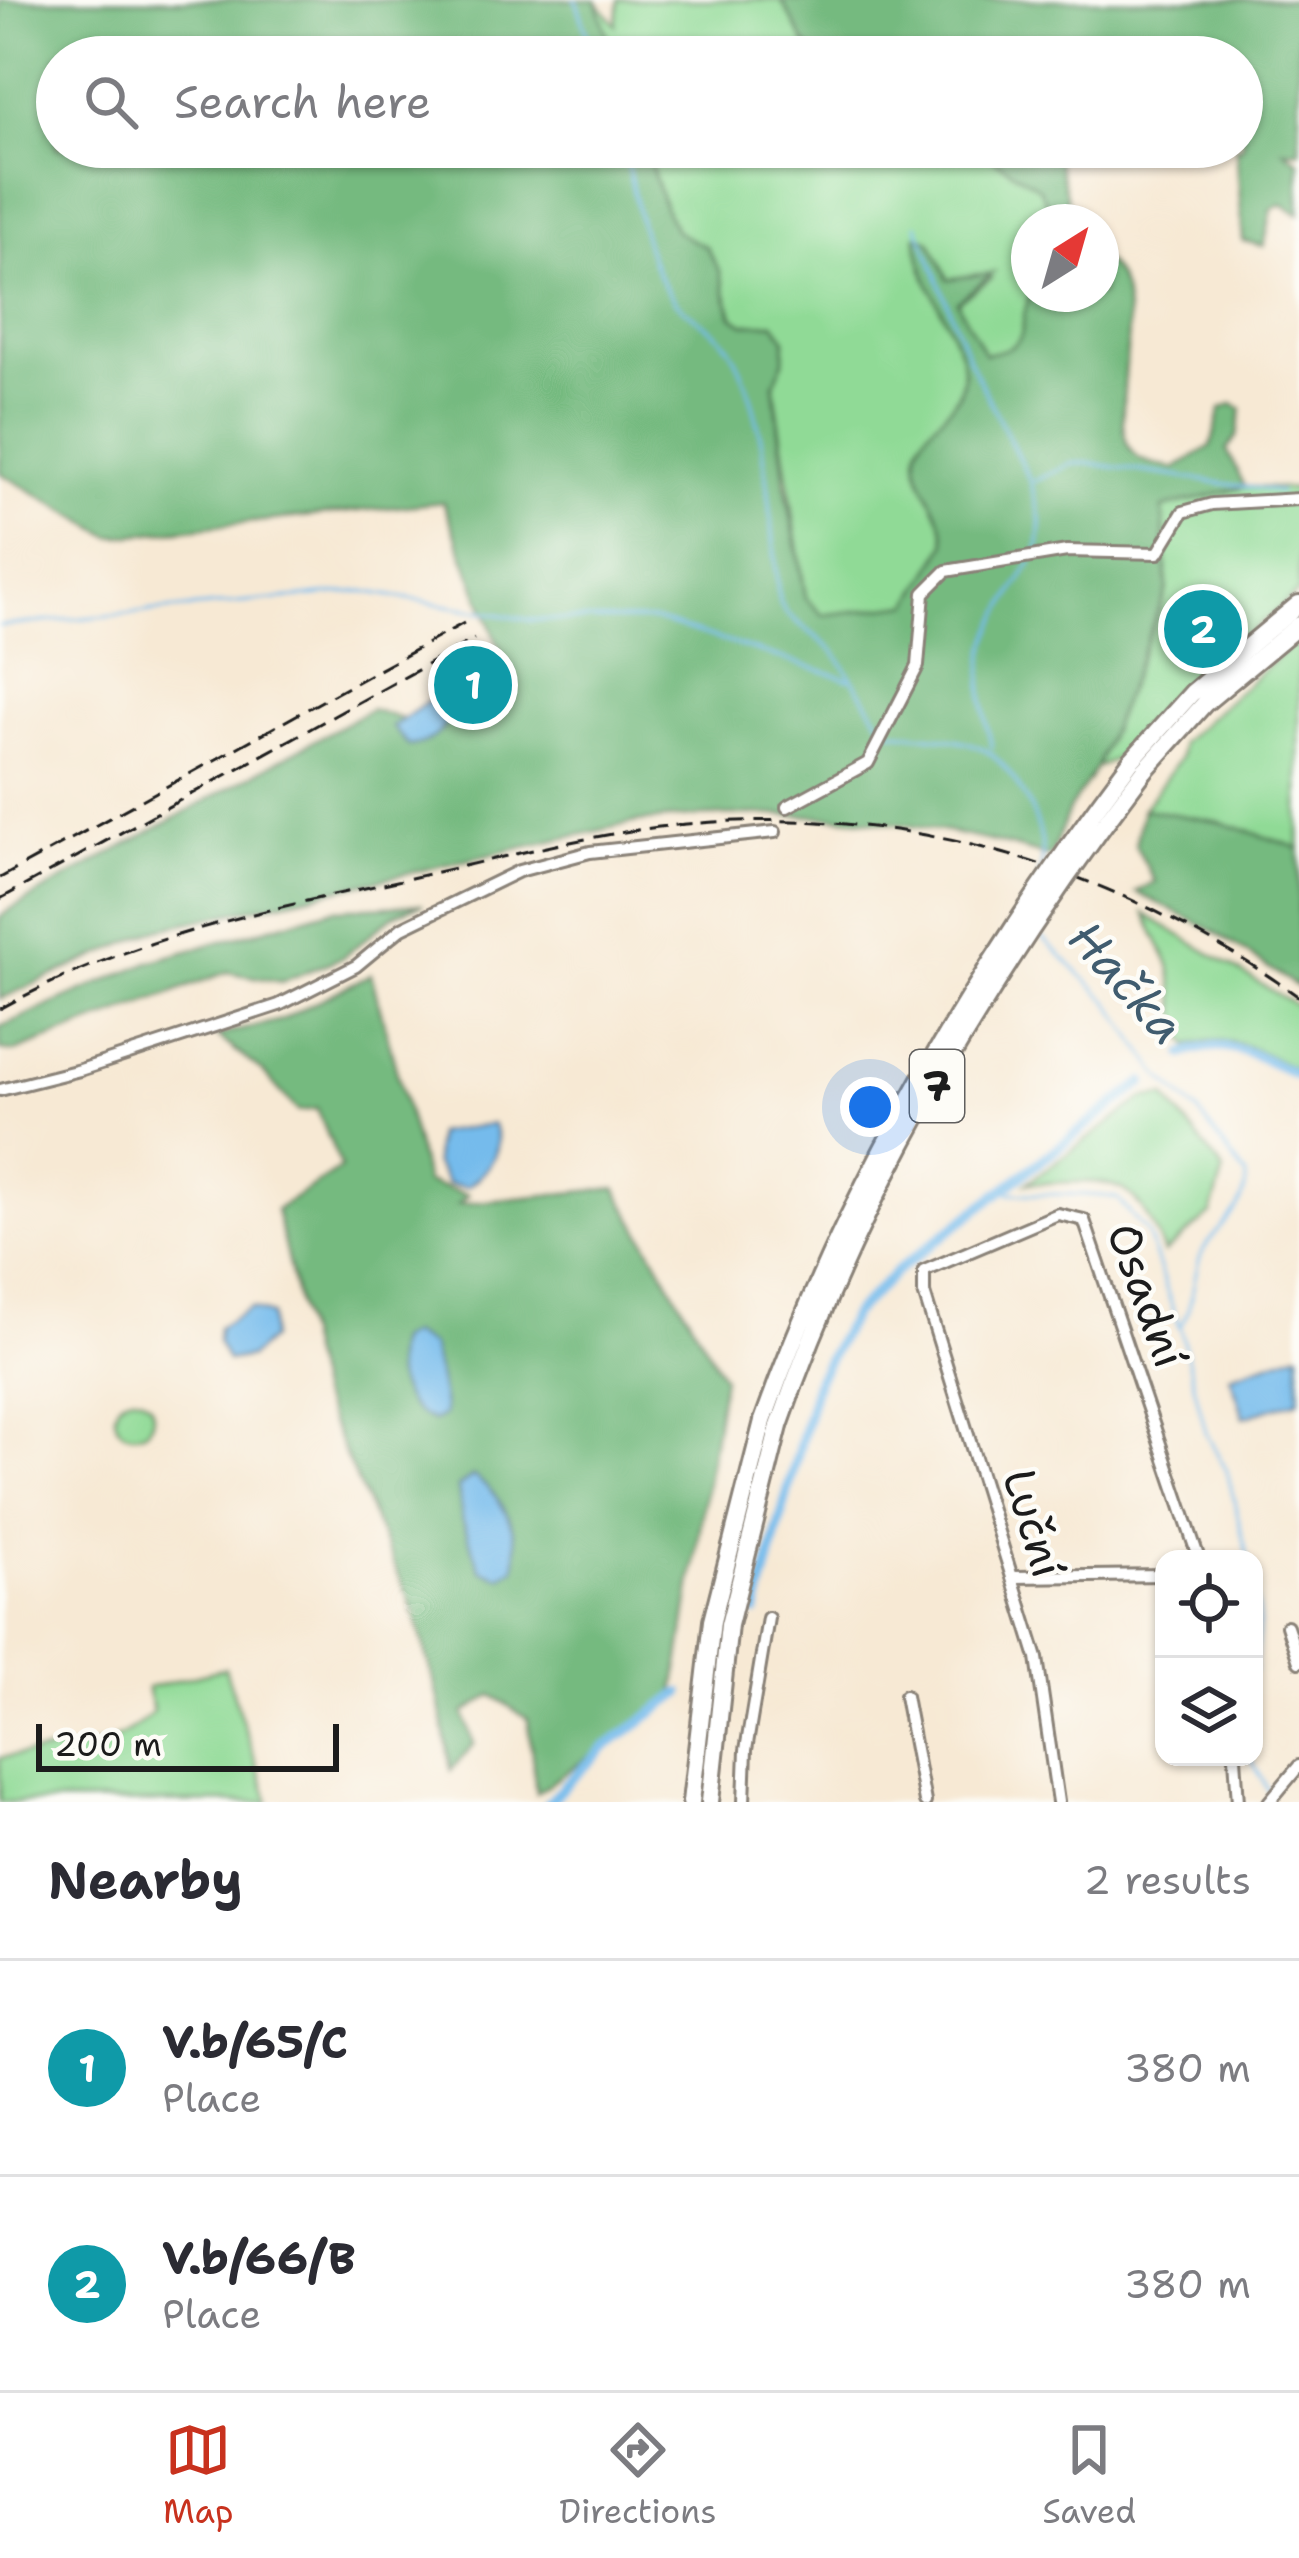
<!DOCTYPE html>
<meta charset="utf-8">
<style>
body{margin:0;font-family:"Shantell Sans",sans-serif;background:#f2f2f3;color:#2b2b33}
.controls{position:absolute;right:36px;bottom:36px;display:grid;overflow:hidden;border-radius:24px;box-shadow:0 3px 9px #0004}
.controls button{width:108px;height:108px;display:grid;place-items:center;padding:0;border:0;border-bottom:3px solid #e1e1e2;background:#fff;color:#2b2b33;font:60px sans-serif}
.compass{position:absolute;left:1011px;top:204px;width:108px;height:108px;border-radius:50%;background:#fff;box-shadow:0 3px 9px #0004;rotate:37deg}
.scale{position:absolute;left:36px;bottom:30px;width:303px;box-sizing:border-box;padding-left:12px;border:6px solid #1c1c1c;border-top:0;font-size:33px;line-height:42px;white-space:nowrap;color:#1c1c1c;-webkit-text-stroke:9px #fdfcf7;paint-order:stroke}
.you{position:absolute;left:870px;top:1107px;width:42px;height:42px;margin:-30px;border:9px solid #fff;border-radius:50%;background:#1a73e8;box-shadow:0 0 0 18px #1a73e833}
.badge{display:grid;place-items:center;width:78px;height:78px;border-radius:50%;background:#c8321e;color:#fff;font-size:39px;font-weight:700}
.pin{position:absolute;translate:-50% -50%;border:6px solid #fff;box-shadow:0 3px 12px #0006}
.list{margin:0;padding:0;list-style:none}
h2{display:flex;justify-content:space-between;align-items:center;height:156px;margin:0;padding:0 48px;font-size:51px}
h2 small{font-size:39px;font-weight:400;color:#7c7c81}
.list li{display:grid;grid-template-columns:78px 1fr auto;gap:36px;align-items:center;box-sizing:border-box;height:216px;padding:0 48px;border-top:3px solid #e1e1e2}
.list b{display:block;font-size:45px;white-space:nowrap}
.list p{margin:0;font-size:39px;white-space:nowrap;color:#7c7c81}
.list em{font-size:39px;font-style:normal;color:#7c7c81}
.icon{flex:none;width:66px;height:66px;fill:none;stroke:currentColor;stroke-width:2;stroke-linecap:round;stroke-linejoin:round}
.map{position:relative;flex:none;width:1299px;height:1802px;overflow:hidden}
.search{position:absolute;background:#fff;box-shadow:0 3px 9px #0004;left:36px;right:36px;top:36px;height:132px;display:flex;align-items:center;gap:30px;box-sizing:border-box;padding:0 42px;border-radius:66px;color:#7c7c81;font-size:45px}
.sheet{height:588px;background:#fff}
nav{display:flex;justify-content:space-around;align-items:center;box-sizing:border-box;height:168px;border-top:3px solid #e1e1e2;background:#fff;font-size:33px;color:#7c7c81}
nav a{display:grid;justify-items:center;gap:6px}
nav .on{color:#c8321e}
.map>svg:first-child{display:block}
.green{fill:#90da96;stroke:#567b59;stroke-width:3}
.forest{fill:#74ba7f;stroke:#486b4e;stroke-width:3}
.water{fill:#75bbec;stroke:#486c84;stroke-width:3}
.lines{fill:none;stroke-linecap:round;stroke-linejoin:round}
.stream{stroke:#75bbec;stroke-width:3}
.canal{stroke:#75bbec;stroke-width:10}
.minor-casing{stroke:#8a8278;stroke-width:16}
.highway-casing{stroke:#8a8278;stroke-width:22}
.minor{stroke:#fff;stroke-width:10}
.highway{stroke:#fff;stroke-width:16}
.rail{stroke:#1c1c1c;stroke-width:3;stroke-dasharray:18 9;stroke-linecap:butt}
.highway-bridge-casing{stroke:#8a8278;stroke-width:22;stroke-linecap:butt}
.highway-bridge{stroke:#fff;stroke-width:16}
.labels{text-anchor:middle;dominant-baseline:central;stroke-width:9;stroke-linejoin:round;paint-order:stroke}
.shield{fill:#fdfcf7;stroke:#605f5e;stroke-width:3}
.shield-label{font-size:42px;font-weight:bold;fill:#1c1c1c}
.street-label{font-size:45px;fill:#1c1c1c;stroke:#fdfcf7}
.water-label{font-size:48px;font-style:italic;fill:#405c6f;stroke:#fdfcf7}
</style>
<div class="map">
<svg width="1299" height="1802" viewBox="0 0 1299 1802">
<rect width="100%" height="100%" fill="#fdfcf7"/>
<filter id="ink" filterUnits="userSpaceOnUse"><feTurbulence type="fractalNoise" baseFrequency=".00833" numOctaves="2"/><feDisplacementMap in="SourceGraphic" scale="24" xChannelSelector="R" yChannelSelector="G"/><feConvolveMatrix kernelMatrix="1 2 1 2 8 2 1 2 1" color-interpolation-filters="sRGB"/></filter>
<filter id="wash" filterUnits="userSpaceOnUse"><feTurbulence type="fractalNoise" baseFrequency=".004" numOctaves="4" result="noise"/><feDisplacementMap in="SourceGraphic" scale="48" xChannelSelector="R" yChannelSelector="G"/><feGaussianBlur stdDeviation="2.7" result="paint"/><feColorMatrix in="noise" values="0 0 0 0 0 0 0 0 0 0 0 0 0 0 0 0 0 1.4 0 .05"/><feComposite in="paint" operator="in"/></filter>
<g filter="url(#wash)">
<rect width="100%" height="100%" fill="#f7e9d4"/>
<path class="green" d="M 596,0 L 616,25 L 619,0 L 781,0 L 806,45 L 821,57 L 614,57 Z
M 645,147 L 974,147 L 1040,188 L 1056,222 L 1029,222 C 1029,250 1035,323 1019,340 C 1010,351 998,351 985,354 L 979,349 L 957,302 L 992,278 L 979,274 L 948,279 L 930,241 L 917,238 C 918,282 963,324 963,368 C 963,410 933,415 925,439 C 912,480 944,504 946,544 L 910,605 L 823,615 L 806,599 L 774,383 L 784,360 L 785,338 L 774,323 L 745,324 L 733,316 L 720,271 L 706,248 L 677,232 L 665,209 Z
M 1245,487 L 1299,489 L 1299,592 L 1185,686 L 1123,755 L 1096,768 L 1167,589 L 1163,508 Z
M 1299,638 L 1299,848 L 1220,822 L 1143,809 L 1180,758 L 1181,743 Z
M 1145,914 L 1299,1007 L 1299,1071 C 1262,1053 1230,1030 1189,1046 L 1180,1030 L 1170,965 Z
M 1165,1096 L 1224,1171 L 1211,1214 L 1164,1253 C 1130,1165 1108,1184 1027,1183 L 1144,1098 Z
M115 1415a19 19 0 1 1 38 0a19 19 0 1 1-38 0Z
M 225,1668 L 269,1802 L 0,1802 L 0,1758 C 57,1747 111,1757 153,1711 L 147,1688 Z"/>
<path class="forest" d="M 0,0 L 596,0 L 614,57 L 57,57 L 57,147 L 645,147 L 665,209 L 677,232 L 706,247 L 720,271 L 732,316 L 745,324 L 774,323 L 785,338 L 784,360 L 774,384 L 785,483 L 806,598 L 823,615 L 910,604 L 946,544 C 945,509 909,478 918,448 C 928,417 973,406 962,360 C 952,320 916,277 917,236 L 930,241 L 948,279 L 993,273 L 957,302 L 985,354 C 1039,345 1013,327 1031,294 L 1101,294 L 1101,258 C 1160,301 1097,428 1137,457 C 1146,464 1164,466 1174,469 L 1211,446 L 1221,409 L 1232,404 L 1242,409 L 1237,436 L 1227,450 L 1245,487 L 1163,508 L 1167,589 L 1096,768 L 1069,810 L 1050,857 C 911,816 780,806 637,822 L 159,929 L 0,999 L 0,917 L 11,909 L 371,709 L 441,731 L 450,716 L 507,668 L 443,502 L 112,537 L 0,473 Z
M 781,0 L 1299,0 L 1299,151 L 1284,150 L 1299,161 L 1299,214 L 1282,204 L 1272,209 L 1264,246 L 1243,241 L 1236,147 L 1242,147 L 1242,57 L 821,57 L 806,45 Z
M 974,147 L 1054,147 L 1073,222 L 1056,222 L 1039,188 Z
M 1143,809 L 1220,822 L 1299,848 L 1299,988 L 1215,932 L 1136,892 L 1155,882 L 1135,845 Z
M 423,904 L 395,914 L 343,957 L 281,982 L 227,972 L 15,1052 L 0,1050 L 0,1027 L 149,962 L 334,909 Z
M 371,974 L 426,1182 L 468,1195 L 458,1204 L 616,1188 L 723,1377 L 674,1699 L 536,1793 L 528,1719 L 492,1695 L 464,1713 L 474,1744 L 451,1770 L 439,1699 L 413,1608 L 319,1396 L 276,1210 L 341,1168 L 317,1109 L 298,1111 L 262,1071 L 217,1036 L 281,1020 Z"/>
<path class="water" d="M 443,691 L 450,699 C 451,726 436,743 409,746 L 392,727 Z
M 492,1124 C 507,1149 488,1171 467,1187 L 448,1184 L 434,1163 L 436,1133 Z
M 250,1308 L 271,1315 L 270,1339 L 250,1357 L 227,1361 L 217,1341 L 218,1328 Z
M 410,1334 L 431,1346 C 434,1358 446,1406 444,1415 L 434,1421 C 402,1411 388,1372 397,1341 Z
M 1299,1352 L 1299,1400 L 1244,1417 L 1230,1375 Z
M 473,1476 C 502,1494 522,1534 515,1568 L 501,1577 L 481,1570 L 462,1519 L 458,1487 Z"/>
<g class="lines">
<path class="stream" d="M 576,0 L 595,57
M 623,147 C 636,195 642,264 676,302 C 692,319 719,330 731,350 C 769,414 771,528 779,601 L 786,613 L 834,651 L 882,724
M 917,225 L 970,362 L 1030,480
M 1038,554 L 1041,521 L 1031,483 L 1071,464 L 1087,463 L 1280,492
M 0,626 L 363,591 L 530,620 L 655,620 L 849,679
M 889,731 C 965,743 990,730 1029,805 C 1041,828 1047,853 1038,878
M 992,748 C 971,654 983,641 1032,562
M 1038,933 L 1109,1002 L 1158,1074 L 1198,1112 L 1246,1176 C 1248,1215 1209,1228 1199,1261 C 1191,1288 1195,1300 1180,1327 L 1206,1433 L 1227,1471 L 1248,1559
M 1001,1192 C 1040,1197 1078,1191 1117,1198 L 1147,1233 L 1179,1327
M 1254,1588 L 1259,1621 L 1254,1672
M 1250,1757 L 1269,1792"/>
<path class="canal" d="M 1184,1054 C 1227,1035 1259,1057 1299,1076
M 756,1612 L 817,1380 L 853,1314 L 899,1269 L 1144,1082
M 548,1802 L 604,1748 L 681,1693"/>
</g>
</g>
<g filter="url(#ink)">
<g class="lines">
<g class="minor-casing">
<path id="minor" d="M 787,807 L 868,763 L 918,666 L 924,593 L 946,571 L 1067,551 L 1158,553 L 1183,512 L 1212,504 L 1299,499
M 0,1090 L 80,1070 L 279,1005 L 356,966 L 402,928 L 519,871 L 590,852 L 775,832
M 1014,1577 L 1164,1575
M 1287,1626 L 1299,1662
M 905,1696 L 925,1802
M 1235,1757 L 1238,1802
M 744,1802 L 746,1750 L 768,1618
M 1058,1802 L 1037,1658 L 924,1293 L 924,1271 L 1058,1214 L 1084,1220 L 1199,1559
M 1269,1802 L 1299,1766"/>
</g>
<g class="highway-casing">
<path id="highway" d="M 1131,761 L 1192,693 L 1299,604
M 1144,771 L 1205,703 L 1299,625
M 691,1802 L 712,1621 L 763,1421
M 710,1802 L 729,1625 L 779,1426"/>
</g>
<use href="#minor" class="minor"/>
<use href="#highway" class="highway"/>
<path class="rail" d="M 0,878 L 464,623
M 0,899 L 474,639
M 0,1009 C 124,940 259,911 397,881 C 477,864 557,842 637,830 C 875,795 1105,858 1299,997"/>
<g class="highway-bridge-casing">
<path id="highway-bridge" d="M 763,1421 C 847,1183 980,962 1131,761
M 779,1426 C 860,1191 993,969 1144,771"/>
</g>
<use href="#highway-bridge" class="highway-bridge"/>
</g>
</g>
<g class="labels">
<rect class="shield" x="910" y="1050" width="54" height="72" rx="9"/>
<g class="shield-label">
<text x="937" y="1086">7</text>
</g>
<g class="street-label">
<text transform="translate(1147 1295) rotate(70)">Osadní</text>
<text transform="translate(1034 1523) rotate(73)">Luční</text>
</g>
<g class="water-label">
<text transform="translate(1127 982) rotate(48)">Hačka</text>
</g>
</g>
</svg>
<div class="controls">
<button><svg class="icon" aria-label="locate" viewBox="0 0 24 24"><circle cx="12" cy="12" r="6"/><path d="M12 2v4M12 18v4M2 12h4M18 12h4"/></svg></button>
<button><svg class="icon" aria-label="layers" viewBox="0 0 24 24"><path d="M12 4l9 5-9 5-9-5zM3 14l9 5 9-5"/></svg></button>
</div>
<svg class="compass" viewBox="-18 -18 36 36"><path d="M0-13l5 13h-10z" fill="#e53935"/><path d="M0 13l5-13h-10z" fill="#7c7c81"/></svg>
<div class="scale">200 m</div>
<div class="you"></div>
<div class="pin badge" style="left:473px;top:685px;background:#0f9aa8">1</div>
<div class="pin badge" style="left:1203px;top:629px;background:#0f9aa8">2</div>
<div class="search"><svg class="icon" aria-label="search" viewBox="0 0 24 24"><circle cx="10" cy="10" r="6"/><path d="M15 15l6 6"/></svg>Search here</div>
</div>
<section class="sheet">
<h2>Nearby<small>2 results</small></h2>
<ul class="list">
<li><span class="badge" style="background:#0f9aa8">1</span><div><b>V.b/65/C</b><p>Place</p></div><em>380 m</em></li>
<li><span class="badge" style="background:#0f9aa8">2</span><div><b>V.b/66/B</b><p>Place</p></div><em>380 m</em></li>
</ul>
</section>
<nav>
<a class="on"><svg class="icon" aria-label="map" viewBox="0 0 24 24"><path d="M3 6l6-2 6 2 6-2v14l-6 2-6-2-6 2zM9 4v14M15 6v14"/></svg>Map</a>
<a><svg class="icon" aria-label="directions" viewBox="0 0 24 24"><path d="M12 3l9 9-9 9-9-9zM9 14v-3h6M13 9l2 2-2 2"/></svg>Directions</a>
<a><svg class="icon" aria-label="saved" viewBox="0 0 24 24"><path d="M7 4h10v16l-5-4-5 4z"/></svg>Saved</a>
</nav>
